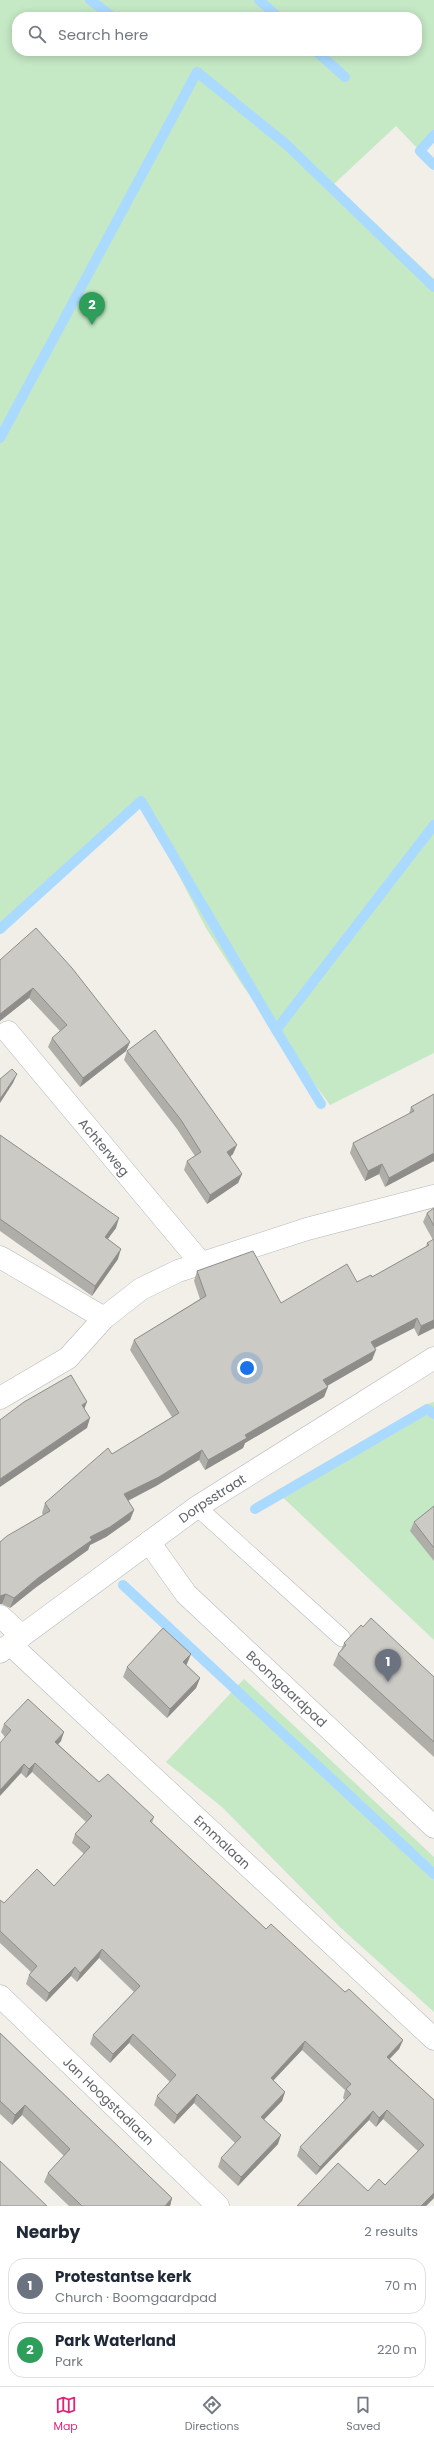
<!DOCTYPE html>
<meta charset="utf-8">
<style>
body{margin:0;font-family:Poppins,sans-serif;background:#f2f2f3;color:#1f2937}
.you{position:absolute;left:247px;top:1368px;width:14px;height:14px;margin:-10px;border:3px solid #fff;border-radius:50%;background:#1a73e8;box-shadow:0 0 0 6px #1a73e833}
.badge{display:grid;place-items:center;width:26px;height:26px;border-radius:50%;background:#db2777;color:#fff;font-size:13px;font-weight:700}
.pin{position:absolute;translate:-50% -33px;filter:drop-shadow(0 1px 2px #0008)}
.pin::after{content:'';position:absolute;top:21px;width:14px;height:12px;background:inherit;clip-path:polygon(0 0,100% 0,50% 100%)}
.list{margin:0;padding:0;list-style:none}
h2{display:flex;justify-content:space-between;align-items:center;height:52px;margin:0;padding:0 16px;font-size:17px}
h2 small{font-size:13px;font-weight:400;color:#747a83}
.list li{display:grid;grid-template-columns:26px 1fr auto;gap:12px;align-items:center;box-sizing:border-box;height:56px;margin:0 8px 8px;padding:0 8px;border:1px solid #e0e1e3;border-radius:16px}
.list b{display:block;font-size:15px;white-space:nowrap}
.list p{margin:0;font-size:13px;white-space:nowrap;color:#747a83}
.list em{font-size:13px;font-style:normal;color:#747a83}
.icon{flex:none;width:22px;height:22px;fill:none;stroke:currentColor;stroke-width:2;stroke-linecap:round;stroke-linejoin:round}
.map{position:relative;flex:none;width:434px;height:2206px;overflow:hidden}
.search{position:absolute;background:#fff;box-shadow:0 2px 10px #0003;left:12px;right:12px;top:12px;height:44px;display:flex;align-items:center;gap:10px;box-sizing:border-box;padding:0 14px;border-radius:16px;color:#747a83;font-size:15px}
.sheet{height:180px;background:#fff}
nav{display:flex;justify-content:space-around;align-items:center;box-sizing:border-box;height:56px;border-top:1px solid #e0e1e3;background:#fff;font-size:11px;color:#747a83}
nav a{display:grid;justify-items:center;gap:2px}
nav .on{color:#db2777}
.map>svg:first-child{display:block}
.green{fill:#c5e8c5;fill-rule:evenodd}
.lines{fill:none;stroke-linecap:round;stroke-linejoin:round}
.stream{stroke:#aadaff;stroke-width:10}
.lane-casing{stroke:#b5b8bc;stroke-width:18}
.street-casing{stroke:#b5b8bc;stroke-width:23}
.lane{stroke:#fff;stroke-width:17}
.street{stroke:#fff;stroke-width:22}
.wall{fill:#afaea9}
.shaded-wall{fill:#8f8d8a}
.building{fill:#cccac5;stroke:#8f8d8a}
.labels{text-anchor:middle;dominant-baseline:central;stroke-width:4;stroke-linejoin:round;paint-order:stroke}
.street-label{font-size:13px;fill:#5f6368;stroke:#fff}
</style>
<div class="map">
<svg width="434" height="2206" viewBox="0 0 434 2206">
<rect width="100%" height="100%" fill="#f1efe8"/>
<path class="green" d="M 0,0 L 434,0 L 434,143 L 430,139 L 420,151 L 396,126 L 334,184 L 434,279 L 434,1053 L 330,1105 L 243,986 L 206,928 L 141,802 L 0,933 ZM 17,17 L 417,17 L 417,51 L 17,51 Z
M 434,1402 L 434,1640 L 276,1491 L 427,1404 Z
M 244,1679 L 434,1857 L 434,2012 L 341,1928 L 222,1807 L 166,1762 Z"/>
<g class="lines">
<path class="stream" d="M 90,0 L 113,17
M 259,0 L 278,17
M 316,51 L 345,77
M 434,135 L 420,151 L 434,165
M 0,438 L 197,72 L 287,145 L 434,287
M 0,929 L 141,801 L 276,1030 L 434,825
M 276,1030 L 321,1104
M 255,1509 L 427,1409 L 434,1414
M 123,1585 L 434,1874"/>
<g class="lane-casing">
<path id="lane" d="M 197,1507 L 342,1638"/>
</g>
<g class="street-casing">
<g id="street">
<path id="s1" d="M 8,1032 L 201,1263"/>
<path d="M 0,1257 L 104,1318"/>
<path d="M 0,1398 L 68,1358 L 104,1318 L 141,1289 L 178,1271 L 307,1229 L 434,1196"/>
<path id="s2" d="M 149,1542 L 186,1594 L 434,1827"/>
<path d="M 0,1616 L 22,1636"/>
<path id="s3" d="M 11,1645 L 434,2039"/>
<path id="s4" d="M 0,1652 L 197,1507 L 434,1358"/>
<path id="s5" d="M 0,1996 L 218,2206"/>
</g>
</g>
<use href="#lane" class="lane"/>
<use href="#street" class="street"/>
</g>
<path class="wall" d="M 0,960 L 130,1042 L 126,1051 L 80,1087 L 48,1047 L 52,1038 L 60,1031 L 29,998 L 0,1021 Z
M 127,1051 L 233,1154 L 230,1157 L 242,1174 L 238,1183 L 207,1204 L 184,1170 L 187,1161 L 195,1156 L 177,1129 L 124,1060 Z
M 434,1094 L 385,1187 L 379,1174 L 365,1181 L 350,1153 L 353,1143 L 409,1114 L 411,1107 Z
M 0,1135 L 116,1228 L 107,1239 L 118,1259 L 92,1296 L 0,1231 Z
M 434,1208 L 434,1328 L 418,1336 L 414,1328 L 374,1348 L 372,1360 L 327,1386 L 324,1397 L 245,1443 L 243,1448 L 205,1470 L 199,1460 L 156,1486 L 128,1501 L 134,1510 L 130,1520 L 106,1537 L 90,1545 L 88,1550 L 35,1588 L 10,1608 L 2,1604 L 0,1604 L 0,1542 L 43,1515 L 42,1513 L 45,1503 L 112,1454 L 172,1417 L 130,1350 L 134,1340 L 200,1299 L 194,1281 L 197,1271 L 281,1303 L 372,1277 L 426,1247 L 427,1243 L 433,1240 L 423,1222 L 427,1213 Z
M 434,1506 L 434,1561 L 410,1531 L 414,1522 Z
M 363,1627 L 434,1677 L 434,1757 L 333,1665 L 338,1654 L 341,1650 L 344,1643 Z
M 187,1664 L 186,1665 L 200,1678 L 196,1688 L 167,1718 L 123,1677 L 127,1667 Z
M 4,1724 L 61,1741 L 58,1744 L 99,1782 L 154,1817 L 152,1823 L 266,1929 L 345,1992 L 403,2040 L 399,2049 L 390,2059 L 434,2100 L 434,2198 L 426,2206 L 368,2191 L 385,2185 L 418,2151 L 383,2119 L 376,2127 L 369,2120 L 316,2175 L 297,2156 L 300,2147 L 345,2100 L 343,2098 L 345,2090 L 302,2050 L 273,2081 L 285,2092 L 282,2101 L 264,2119 L 278,2144 L 238,2186 L 218,2167 L 221,2158 L 235,2143 L 194,2103 L 174,2124 L 154,2105 L 157,2096 L 170,2082 L 129,2043 L 110,2063 L 90,2044 L 93,2035 L 134,1992 L 99,1958 L 77,1982 L 71,1976 L 46,2002 L 26,1984 L 29,1975 L 31,1972 L 0,1943 L 0,1900 L 4,1903 L 54,1886 L 84,1854 L 72,1843 L 75,1834 L 86,1822 L 32,1772 L 26,1778 L 21,1773 L 5,1737 L 1,1732 Z
M 0,2033 L 172,2198 L 170,2206 L 69,2206 L 44,2182 L 48,2173 L 64,2156 L 22,2115 L 12,2125 L 0,2114 Z"/>
<path class="shaded-wall" d="M 33,988 L 29,998 L 0,1021 L 0,1014 Z
M 130,1042 L 126,1051 L 80,1087 L 83,1078 Z
M 17,1074 L 13,1083 L 0,1103 L 0,1099 Z
M 237,1145 L 233,1154 L 224,1161 L 227,1152 Z
M 434,1153 L 434,1161 L 385,1187 L 389,1178 Z
M 382,1164 L 379,1174 L 365,1181 L 368,1171 Z
M 242,1174 L 238,1183 L 207,1204 L 210,1195 Z
M 119,1218 L 116,1228 L 102,1247 L 105,1237 Z
M 121,1249 L 118,1259 L 92,1296 L 95,1286 Z
M 417,1318 L 414,1328 L 367,1352 L 371,1342 Z
M 434,1320 L 434,1328 L 418,1336 L 421,1326 Z
M 376,1350 L 372,1360 L 320,1390 L 323,1380 Z
M 328,1387 L 324,1397 L 245,1443 L 243,1448 L 205,1470 L 208,1460 L 245,1435 Z
M 87,1402 L 83,1412 L 82,1405 Z
M 90,1418 L 87,1428 L 0,1487 L 0,1479 Z
M 202,1450 L 199,1460 L 156,1486 L 121,1504 L 124,1494 Z
M 134,1510 L 130,1520 L 106,1537 L 90,1545 L 88,1550 L 35,1588 L 10,1608 L 14,1598 L 38,1578 L 90,1537 Z
M 6,1594 L 2,1604 L 0,1604 L 0,1596 Z
M 191,1654 L 187,1664 L 180,1672 L 183,1662 Z
M 200,1678 L 196,1688 L 167,1718 L 170,1709 Z
M 64,1732 L 61,1741 L 52,1751 L 55,1742 Z
M 35,1763 L 32,1772 L 26,1778 L 29,1769 Z
M 24,1764 L 21,1773 L 0,1796 L 0,1790 Z
M 102,1949 L 99,1958 L 77,1982 L 80,1973 Z
M 75,1967 L 71,1976 L 46,2002 L 49,1993 Z
M 133,2034 L 129,2043 L 110,2063 L 113,2054 Z
M 403,2040 L 399,2049 L 383,2065 L 387,2057 Z
M 305,2041 L 302,2050 L 267,2087 L 271,2078 Z
M 285,2092 L 282,2101 L 258,2126 L 261,2117 Z
M 197,2094 L 194,2103 L 174,2124 L 177,2115 Z
M 25,2105 L 22,2115 L 12,2125 L 15,2115 Z
M 387,2110 L 383,2119 L 376,2127 L 379,2118 Z
M 373,2111 L 369,2120 L 316,2175 L 320,2167 Z
M 281,2135 L 278,2144 L 238,2186 L 241,2177 Z
M 434,2193 L 434,2198 L 426,2206 L 421,2206 Z
M 172,2198 L 170,2206 L 165,2206 Z"/>
<path class="building" d="M 36,928 L 72,968 L 130,1042 L 83,1078 L 52,1038 L 67,1025 L 33,988 L 0,1014 L 0,960 Z
M 155,1030 L 237,1145 L 227,1152 L 242,1174 L 210,1195 L 187,1161 L 201,1152 L 181,1120 L 127,1051 Z
M 12,1069 L 17,1074 L 0,1099 L 0,1079 Z
M 434,1094 L 434,1153 L 389,1178 L 382,1164 L 368,1171 L 353,1143 L 414,1111 L 411,1107 Z
M 0,1135 L 119,1218 L 105,1237 L 121,1249 L 95,1286 L 0,1219 Z
M 434,1208 L 434,1226 L 427,1213 Z
M 434,1239 L 434,1320 L 421,1326 L 417,1318 L 371,1342 L 376,1350 L 323,1380 L 328,1387 L 245,1435 L 247,1438 L 208,1460 L 202,1450 L 159,1477 L 124,1494 L 134,1510 L 110,1527 L 90,1537 L 92,1540 L 38,1578 L 14,1598 L 6,1594 L 0,1596 L 0,1542 L 7,1536 L 50,1511 L 45,1503 L 108,1448 L 112,1454 L 179,1413 L 134,1340 L 206,1296 L 197,1271 L 253,1251 L 281,1303 L 347,1264 L 357,1282 L 371,1275 L 372,1277 L 429,1245 L 427,1243 Z
M 71,1375 L 87,1402 L 82,1405 L 90,1418 L 0,1479 L 0,1420 L 24,1402 Z
M 434,1506 L 434,1548 L 414,1522 Z
M 371,1618 L 434,1677 L 434,1742 L 338,1654 L 346,1645 L 344,1643 L 361,1625 L 363,1627 Z
M 163,1628 L 191,1654 L 183,1662 L 200,1678 L 170,1709 L 127,1667 Z
M 28,1699 L 64,1732 L 55,1742 L 99,1782 L 108,1774 L 154,1817 L 150,1821 L 266,1929 L 271,1924 L 345,1992 L 349,1989 L 403,2040 L 387,2057 L 434,2100 L 434,2193 L 421,2206 L 297,2206 L 338,2163 L 368,2191 L 379,2179 L 385,2185 L 424,2145 L 387,2110 L 379,2118 L 373,2111 L 320,2167 L 300,2147 L 351,2094 L 346,2089 L 351,2084 L 305,2041 L 271,2078 L 285,2092 L 261,2117 L 281,2135 L 241,2177 L 221,2158 L 241,2137 L 197,2094 L 177,2115 L 157,2096 L 176,2075 L 133,2034 L 113,2054 L 93,2035 L 140,1986 L 102,1949 L 80,1973 L 75,1967 L 49,1993 L 29,1975 L 37,1966 L 0,1931 L 0,1900 L 4,1903 L 37,1869 L 54,1886 L 90,1847 L 75,1834 L 92,1816 L 35,1763 L 29,1769 L 24,1764 L 0,1790 L 0,1743 L 11,1730 L 4,1724 Z
M 0,2033 L 172,2198 L 165,2206 L 82,2206 L 48,2173 L 70,2149 L 25,2105 L 15,2115 L 0,2101 Z
M 0,2161 L 47,2206 L 0,2206 Z"/>
<g class="labels">
<g class="street-label">
<text stroke="none"><textPath href="#s1" startOffset="150">Achterweg</textPath></text>
<text stroke="none"><textPath href="#s4" startOffset="262">Dorpsstraat</textPath></text>
<text stroke="none"><textPath href="#s2" startOffset="202">Boomgaardpad</textPath></text>
<text stroke="none"><textPath href="#s3" startOffset="289">Emmalaan</textPath></text>
<text stroke="none"><textPath href="#s5" startOffset="151">Jan Hoogstadlaan</textPath></text>
</g>
</g>
</svg>
<div class="you"></div>
<div class="pin badge" style="left:388px;top:1682px;background:#6b7280">1</div>
<div class="pin badge" style="left:92px;top:325px;background:#2e9e5b">2</div>
<div class="search"><svg class="icon" aria-label="search" viewBox="0 0 24 24"><circle cx="10" cy="10" r="6"/><path d="M15 15l6 6"/></svg>Search here</div>
</div>
<section class="sheet">
<h2>Nearby<small>2 results</small></h2>
<ul class="list">
<li><span class="badge" style="background:#6b7280">1</span><div><b>Protestantse kerk</b><p>Church · Boomgaardpad</p></div><em>70 m</em></li>
<li><span class="badge" style="background:#2e9e5b">2</span><div><b>Park Waterland</b><p>Park</p></div><em>220 m</em></li>
</ul>
</section>
<nav>
<a class="on"><svg class="icon" aria-label="map" viewBox="0 0 24 24"><path d="M3 6l6-2 6 2 6-2v14l-6 2-6-2-6 2zM9 4v14M15 6v14"/></svg>Map</a>
<a><svg class="icon" aria-label="directions" viewBox="0 0 24 24"><path d="M12 3l9 9-9 9-9-9zM9 14v-3h6M13 9l2 2-2 2"/></svg>Directions</a>
<a><svg class="icon" aria-label="saved" viewBox="0 0 24 24"><path d="M7 4h10v16l-5-4-5 4z"/></svg>Saved</a>
</nav>
